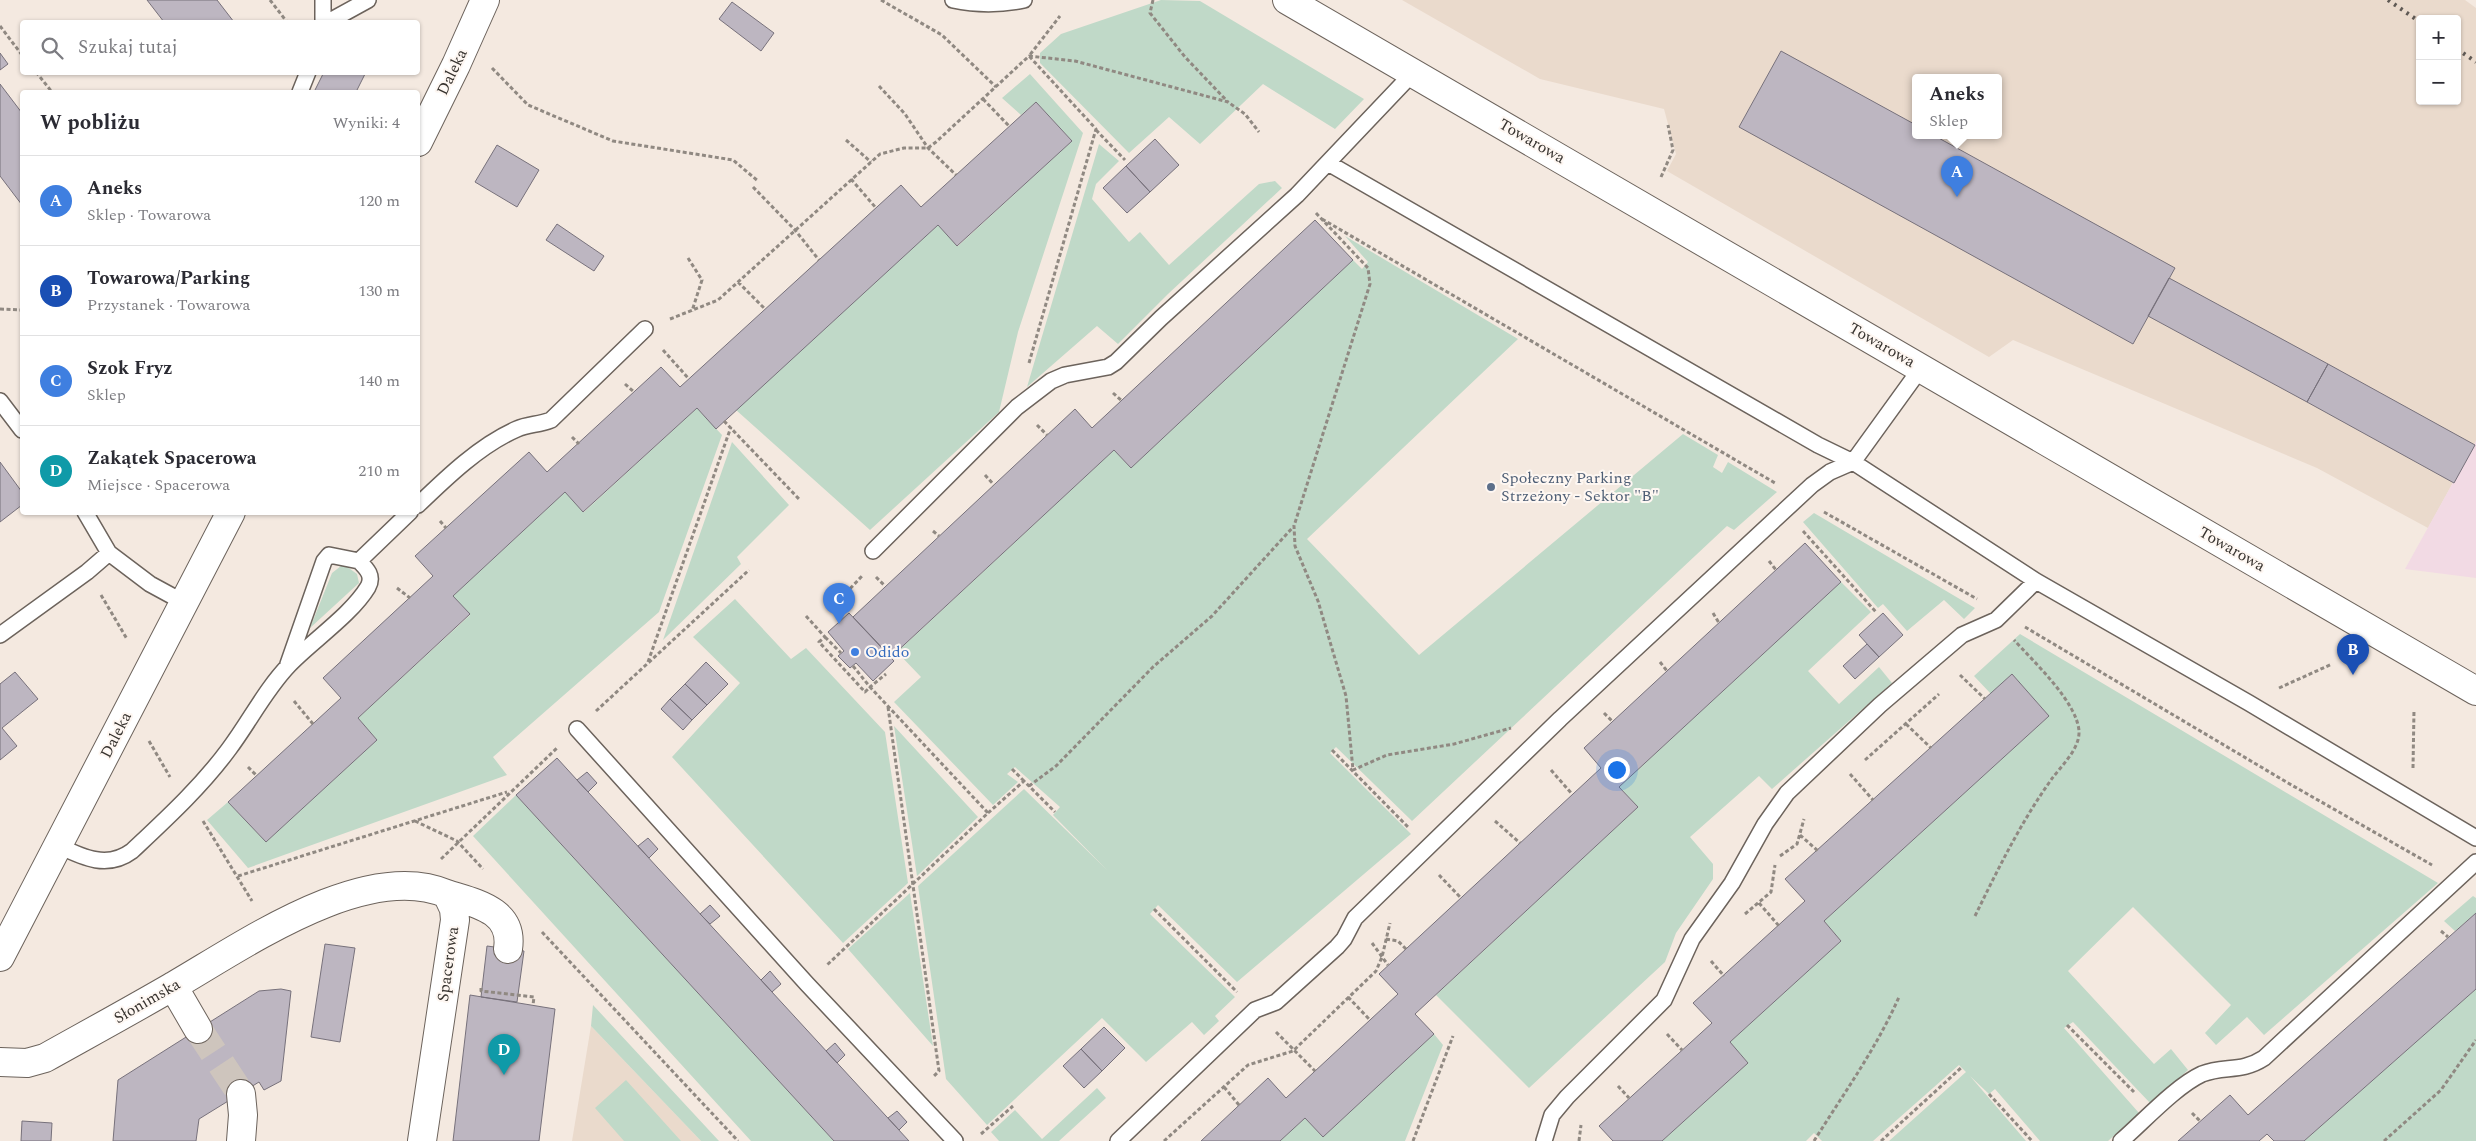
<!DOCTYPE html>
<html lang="pl">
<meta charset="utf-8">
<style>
body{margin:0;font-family:Spectral,serif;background:#f7f7f7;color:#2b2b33}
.controls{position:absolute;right:15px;top:15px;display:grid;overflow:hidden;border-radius:5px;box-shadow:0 1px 4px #0004}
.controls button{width:45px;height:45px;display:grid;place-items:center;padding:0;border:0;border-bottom:1px solid #e1e1e2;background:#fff;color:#2b2b33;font:25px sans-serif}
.you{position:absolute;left:1616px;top:769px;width:18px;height:18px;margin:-12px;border:4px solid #fff;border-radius:50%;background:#1a73e8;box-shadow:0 0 0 8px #1a73e833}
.badge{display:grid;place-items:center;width:32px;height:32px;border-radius:50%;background:#0b8043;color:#fff;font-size:16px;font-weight:700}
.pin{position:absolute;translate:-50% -41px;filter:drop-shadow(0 1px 2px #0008)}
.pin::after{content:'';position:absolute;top:26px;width:18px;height:15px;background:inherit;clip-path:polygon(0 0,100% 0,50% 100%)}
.popup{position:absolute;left:1912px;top:74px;width:90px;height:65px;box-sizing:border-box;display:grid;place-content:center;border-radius:5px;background:#fff;filter:drop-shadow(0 1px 4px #0005);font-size:16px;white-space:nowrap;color:#7c7c81}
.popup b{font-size:19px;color:#2b2b33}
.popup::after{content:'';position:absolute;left:50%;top:100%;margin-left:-10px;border:10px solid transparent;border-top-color:#fff}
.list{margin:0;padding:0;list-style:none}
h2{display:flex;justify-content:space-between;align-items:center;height:65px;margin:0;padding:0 20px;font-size:21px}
h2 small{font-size:16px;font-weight:400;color:#7c7c81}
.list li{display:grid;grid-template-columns:32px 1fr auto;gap:15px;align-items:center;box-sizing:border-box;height:90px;padding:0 20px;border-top:1px solid #e1e1e2}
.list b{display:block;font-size:19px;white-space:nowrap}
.list p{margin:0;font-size:16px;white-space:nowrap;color:#7c7c81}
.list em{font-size:16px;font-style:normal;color:#7c7c81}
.icon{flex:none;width:28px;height:28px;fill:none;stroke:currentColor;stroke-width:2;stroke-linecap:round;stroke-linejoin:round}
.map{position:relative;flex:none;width:2476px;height:1141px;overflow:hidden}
.search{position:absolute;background:#fff;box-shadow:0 1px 4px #0004;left:20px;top:20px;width:400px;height:55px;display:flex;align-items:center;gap:12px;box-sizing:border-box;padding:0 18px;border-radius:5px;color:#7c7c81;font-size:19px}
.panel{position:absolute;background:#fff;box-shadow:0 1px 4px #0004;left:20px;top:90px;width:400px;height:425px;border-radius:5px}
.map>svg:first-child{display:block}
.built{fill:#eadacc;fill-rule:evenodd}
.industrial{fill:#f2dae4}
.green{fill:#c0d9c8}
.building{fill:#bdb6c1;stroke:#77717b}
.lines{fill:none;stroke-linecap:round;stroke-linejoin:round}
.minor-tunnel{stroke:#cec5bd;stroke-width:28;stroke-dasharray:28 14;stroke-linecap:butt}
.service-casing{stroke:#6c635c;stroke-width:18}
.minor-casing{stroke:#6c635c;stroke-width:30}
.secondary-casing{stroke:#6c635c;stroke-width:30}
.path{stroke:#908982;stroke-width:3;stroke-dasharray:4 2.5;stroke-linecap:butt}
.service{stroke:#fff;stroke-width:15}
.minor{stroke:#fff;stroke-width:28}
.secondary{stroke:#fff;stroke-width:28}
.rail{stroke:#5f5954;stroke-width:4;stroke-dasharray:2.5 5;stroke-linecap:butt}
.service-dot{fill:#5c6f8a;stroke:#fef7f2;stroke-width:2}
.shop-dot{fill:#3f7fe0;stroke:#fef7f2;stroke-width:2}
.labels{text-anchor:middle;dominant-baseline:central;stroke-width:4;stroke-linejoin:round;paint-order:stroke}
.street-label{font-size:16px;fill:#37332f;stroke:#fef7f2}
.service-label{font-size:16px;fill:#4e5e75;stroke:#fef7f2;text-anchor:start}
.shop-label{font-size:16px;fill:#366cbe;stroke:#fef7f2;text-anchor:start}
</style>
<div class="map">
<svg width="2476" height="1141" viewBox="0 0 2476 1141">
<rect width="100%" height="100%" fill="#f4e9e0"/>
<path class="built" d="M 1402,0 L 2465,0 L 2476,8 L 2476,441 L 2428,528 L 2317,468 L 2013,340 L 1989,357 L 1667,171 L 1676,154 L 1664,109 L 1540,79 ZM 2420,19 L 2457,19 L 2457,101 L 2420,101 ZM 1916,78 L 1998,78 L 1998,136 L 1916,136 Z
M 591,1026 L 701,1141 L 572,1141 Z"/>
<path class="industrial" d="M 2476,441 L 2476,578 L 2405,569 Z"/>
<path class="green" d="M 1161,0 L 1200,1 L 1364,99 L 1335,129 L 1263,84 L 1200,144 L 1169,117 L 1129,153 L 1040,63 L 1040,53 L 1061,34 Z
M 1030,74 L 1083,133 L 1018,332 L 999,412 L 870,530 L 736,410 L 938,225 L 958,246 L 1072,141 L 1036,102 L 1021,115 L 1002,98 Z
M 1099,144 L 1119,161 L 1096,184 L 1092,199 L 1129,242 L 1140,232 L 1169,265 L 1259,184 L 1275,181 L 1282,188 L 1168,294 L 1118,344 L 1097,326 L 1027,387 Z
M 1345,236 L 1518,339 L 1307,539 L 1419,655 L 1683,434 L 1718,455 L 1713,467 L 1722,473 L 1728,462 L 1777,492 L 1734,530 L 1727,526 L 1412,821 L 1336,747 L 1330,753 L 1411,834 L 1237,982 L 1158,905 L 1150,914 L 1235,997 L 1215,1016 L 1219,1021 L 1204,1035 L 1192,1022 L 1146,1062 L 1102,1018 L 987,1125 L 946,1079 L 918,886 L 1024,789 L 1107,870 L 1053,815 L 1060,807 L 1015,767 L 1007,774 L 1018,782 L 993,805 L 894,702 L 921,677 L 897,652 L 1114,450 L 1131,468 L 1353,260 L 1362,269 L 1368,262 Z
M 697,408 L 722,435 L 659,612 L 493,757 L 507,775 L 248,868 L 207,820 L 228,802 L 266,842 L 377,740 L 358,718 L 470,615 L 453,596 L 565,492 L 584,512 Z
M 732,442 L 789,505 L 737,557 L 741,564 L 663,640 Z
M 1814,513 L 1975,608 L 1964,619 L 1944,600 L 1907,631 L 1883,604 L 1878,608 L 1803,522 Z
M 341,566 L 346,566 L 357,574 L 359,583 L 310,628 L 332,573 Z
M 1841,582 L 1871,612 L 1808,671 L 1839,704 L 1879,667 L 1892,683 L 1772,789 L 1759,776 L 1690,837 L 1713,864 L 1713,879 L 1676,933 L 1665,962 L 1529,1088 L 1436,995 L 1638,807 L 1619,787 Z
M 735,599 L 791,659 L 806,648 L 885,732 L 908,883 L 843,943 L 672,757 L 740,683 L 693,637 Z
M 2020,634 L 2438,883 L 2264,1035 L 2247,1017 L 2216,1045 L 2205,1033 L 2231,1005 L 2133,907 L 2068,971 L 2154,1064 L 2171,1049 L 2188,1070 L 2151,1104 L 2073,1022 L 2064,1028 L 2139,1113 L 2108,1141 L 2040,1141 L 1995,1089 L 1989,1094 L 1970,1076 L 2026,1141 L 1889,1141 L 1966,1072 L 1959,1065 L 1873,1141 L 1822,1141 L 1814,1133 L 1806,1141 L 1662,1141 L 1748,1063 L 1730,1042 L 1841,941 L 1824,921 L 2049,716 L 2012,674 L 1991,694 L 1974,676 Z
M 894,726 L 978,817 L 917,876 Z
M 516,795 L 834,1141 L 751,1141 L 473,836 Z
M 910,893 L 933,1046 L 848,949 Z
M 2473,896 L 2476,898 L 2476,913 L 2455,931 L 2444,921 Z
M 2476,989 L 2476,1141 L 2304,1141 Z
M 593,1005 L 719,1141 L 701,1141 L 591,1026 Z
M 1434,1034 L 1443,1045 L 1405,1141 L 1280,1141 L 1305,1118 L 1323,1137 Z
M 626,1080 L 681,1141 L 624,1141 L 595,1108 Z
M 1097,1088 L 1106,1098 L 1059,1141 L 999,1141 L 991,1132 L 1015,1110 L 1042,1139 Z"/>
<path class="building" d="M 147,0 L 217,0 L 234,22 L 164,22 Z
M 732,2 L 774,33 L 761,51 L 719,19 Z
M 1781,51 L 1916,125 L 1916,136 L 1935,136 L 2175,268 L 2133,344 L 1739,127 Z
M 0,53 L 8,64 L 0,70 Z
M 324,72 L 366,72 L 356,92 L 314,92 Z
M 0,84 L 22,113 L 22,205 L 0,176 Z
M 1036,102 L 1072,141 L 957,246 L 938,225 L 716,429 L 697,408 L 583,512 L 565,492 L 453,596 L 470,614 L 358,718 L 377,740 L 266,842 L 228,802 L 341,698 L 323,678 L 433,576 L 415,556 L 529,452 L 547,472 L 661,367 L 680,387 L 901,185 L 921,207 Z
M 1155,139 L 1179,165 L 1150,192 L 1126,166 Z
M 497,145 L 539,170 L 517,207 L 475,182 Z
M 1126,166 L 1150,192 L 1127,213 L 1103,188 Z
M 1315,220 L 1353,260 L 1131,468 L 1114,450 L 891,657 L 853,617 L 1075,409 L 1092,428 Z
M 557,224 L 604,256 L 594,271 L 546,240 Z
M 2169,278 L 2328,364 L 2307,402 L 2148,316 Z
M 2328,364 L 2475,445 L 2454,483 L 2307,402 Z
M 0,462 L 22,492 L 22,505 L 0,522 Z
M 1805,543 L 1841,582 L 1619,787 L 1638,807 L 1415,1014 L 1434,1034 L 1323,1137 L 1305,1118 L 1280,1141 L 1201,1141 L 1268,1078 L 1286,1098 L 1398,994 L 1379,974 L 1601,768 L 1584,748 Z
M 849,613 L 894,661 L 873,681 L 856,663 L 850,668 L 838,656 L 844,651 L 828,632 Z
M 1883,613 L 1903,635 L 1879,657 L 1859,635 Z
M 1867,644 L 1879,657 L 1855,679 L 1843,666 Z
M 706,662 L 728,684 L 707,705 L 685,684 Z
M 15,672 L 38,699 L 2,728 L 17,746 L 0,760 L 0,684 Z
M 2012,674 L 2049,716 L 1824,921 L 1841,941 L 1730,1042 L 1748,1063 L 1662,1141 L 1613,1141 L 1599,1126 L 1712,1023 L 1693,1003 L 1805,901 L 1785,879 Z
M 685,684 L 707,705 L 692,720 L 670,699 Z
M 670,699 L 692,720 L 683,730 L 661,709 Z
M 557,758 L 577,780 L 909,1141 L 834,1141 L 516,795 Z
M 587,772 L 597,783 L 588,792 L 577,780 Z
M 648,838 L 658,849 L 649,858 L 638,846 Z
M 710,905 L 720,916 L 710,924 L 700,914 Z
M 2476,913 L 2476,989 L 2304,1141 L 2274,1141 L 2267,1134 L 2259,1141 L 2178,1141 L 2230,1095 L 2248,1115 Z
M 325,944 L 355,948 L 340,1042 L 311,1037 Z
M 487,946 L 524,951 L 517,1002 L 481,997 Z
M 770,971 L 781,984 L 772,992 L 761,980 Z
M 281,989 L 291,991 L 281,1081 L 264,1090 L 259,1082 L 199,1119 L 196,1141 L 113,1141 L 118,1080 L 259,991 Z
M 470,995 L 555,1009 L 539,1141 L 453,1141 Z
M 1104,1027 L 1125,1048 L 1102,1071 L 1081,1049 Z
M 835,1043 L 845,1055 L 837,1063 L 826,1051 Z
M 1081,1049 L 1102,1071 L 1084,1088 L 1063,1066 Z
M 897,1111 L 907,1122 L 899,1130 L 888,1118 Z
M 22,1121 L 52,1123 L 51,1141 L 21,1141 Z"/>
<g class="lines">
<path class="minor-tunnel" d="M 198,1029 L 241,1094"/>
<g class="service-casing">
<path id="service" d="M 323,0 L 323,22
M 953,0 C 977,5 1000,5 1024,0
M 328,22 L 368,0
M 300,92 L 308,72
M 1328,163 L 1818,445 L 1853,462
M 1921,368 L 1853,462 L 2036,581 L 2249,703 L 2476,838
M 0,401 L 22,430
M 418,505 C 446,478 480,445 517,429 C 528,424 539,425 551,420 L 645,329
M 85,512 L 109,553 L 150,584 L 185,603
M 873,551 L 1017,407 L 1051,381 L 1065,375 L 1108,367 L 1116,362 L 1161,318 L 1297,195 L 1412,74
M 0,635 L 87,572 L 109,553
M 288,664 L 324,561 L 329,555 L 359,561
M 577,729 L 807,984 L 955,1141
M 59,846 C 84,858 108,869 132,851 C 166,819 201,787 229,749 C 250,721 265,690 289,665 C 312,641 351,615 368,587 C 374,576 367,569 359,561 L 410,512
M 1118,1141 L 1255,1010 L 1276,1002 L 1337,947 L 1344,939 L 1355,918 L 1560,719 L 1812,485 L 1830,472 L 1853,462
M 1544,1141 L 1552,1115 L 1567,1097 L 1664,1000 L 1692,939 L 1732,883 L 1765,824 L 1787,793 L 1880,705 L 1962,635 L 1996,620 L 2036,581
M 2121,1141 C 2144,1121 2176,1086 2202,1074 C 2224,1065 2241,1073 2264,1058 L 2476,862"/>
</g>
<g class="minor-casing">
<path id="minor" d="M 418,142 L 456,65 L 485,0
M 447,894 C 475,903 514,910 508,949
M 0,957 L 231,512
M 173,986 L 198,1029
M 0,1062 L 27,1063 L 45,1058 C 88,1034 132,1010 175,985 C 244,945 366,859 447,894 L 454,909 L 455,920 L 422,1141
M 241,1141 L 243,1115 L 241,1094"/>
</g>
<g class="secondary-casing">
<path id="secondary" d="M 1287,0 L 2476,691"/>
</g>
<path class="path" d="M 270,0 L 287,22
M 881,0 L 942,35 L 996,87
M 1153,0 L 1150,13 L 1185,57 L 1228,102
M 0,26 L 22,55
M 492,68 L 528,105 L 613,141 L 733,160 L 758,181
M 36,72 L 52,92
M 879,86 L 905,114 L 928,148 L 956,175
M 983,99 L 1009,126
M 1096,130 L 1125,160
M 846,140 L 871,162
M 1661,177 L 1673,150 L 1668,125
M 851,179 L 876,208
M 753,187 L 795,230 L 819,260
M 1316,213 L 1368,268 L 1370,284 L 1294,526 L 1295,546 L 1318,601 L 1346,696 L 1353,770 L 1387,755 L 1454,744 L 1511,728
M 1322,219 L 1775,483
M 688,258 L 702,280 L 692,311
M 738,282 L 765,309
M 0,309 L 22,310
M 670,319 L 718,300 L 880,154 L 904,148 L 928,148 L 936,142 L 1029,56 L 1075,61 L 1228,102 L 1245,114 L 1259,132
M 663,350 L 689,379
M 1029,363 L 1096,129 L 1029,56 L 1060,16
M 625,384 L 634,392
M 1113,393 L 1122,401
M 724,421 L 799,499
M 1037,425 L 1047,435
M 572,437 L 579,444
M 985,475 L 994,485
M 1824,512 L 1977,599
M 440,521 L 446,528
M 933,531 L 939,536
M 1803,531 L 1876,612
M 1769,561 L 1776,570
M 876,577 L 885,586
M 836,586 L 845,594 L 862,576
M 397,588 L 410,598
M 101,595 L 127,639
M 1713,613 L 1719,623
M 806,616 L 825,637 L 819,642 L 865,692 L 870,687 L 988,813 L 827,965
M 2025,627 L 2288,783 L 2432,865
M 825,637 L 841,653
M 648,662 L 731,427
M 1660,662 L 1667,671
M 853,666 L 870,687 L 886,674
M 1960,675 L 1985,699
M 2279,688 L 2332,664
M 294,701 L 313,724
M 888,707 L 939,1071 L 933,1077
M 596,711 L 749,570
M 1604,713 L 1613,722
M 1906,724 L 1931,748
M 149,741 L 170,777
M 1332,750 L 1409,828
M 1865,760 L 1939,694
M 248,767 L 256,775
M 2413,768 L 2414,710
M 1012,769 L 1024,781
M 1551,770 L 1572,794
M 1850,774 L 1873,800
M 1029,786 L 1056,766 L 1153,667 L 1212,616 L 1294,526
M 988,813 L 1024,781 L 1055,812
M 203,821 L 252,901
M 415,821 L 457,841 L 483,869
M 1495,821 L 1520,843
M 1800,835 L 1818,851
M 1780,856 L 1797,844 L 1804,819
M 441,859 L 557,748
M 1439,875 L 1461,898
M 238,876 L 507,792
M 1759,903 L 1779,926
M 1154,909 L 1237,992
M 1745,914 L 1771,892 L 1775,865
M 1975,916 C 1998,869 2021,822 2051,780 C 2061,766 2080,749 2079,731 C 2077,702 2033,661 2014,640
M 2441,931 L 2448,937
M 542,932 L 738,1141
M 1386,939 L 1398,941 L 1406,949
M 1372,943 L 1388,965
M 1711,961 L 1724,976
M 481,988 L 481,991 L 534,997 L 533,1005
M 1348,997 L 1370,1020
M 2067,1025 L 2134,1092
M 1276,1032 L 1315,1071
M 1667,1034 L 1682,1050
M 1618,1086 L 1629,1098
M 1224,1087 L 1239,1105
M 1989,1094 L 2032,1141
M 2192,1113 L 2200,1121
M 981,1134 L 1013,1106
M 1164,1141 L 1248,1065 L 1293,1051 L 1376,971 L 1382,957 L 1390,923
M 1413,1141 L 1453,1036
M 1579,1141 L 1581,1125
M 1814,1141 C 1844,1093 1876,1049 1899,997
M 1881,1141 L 1962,1067
M 2384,1141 L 2441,1090 L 2476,1040"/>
<use href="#service" class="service"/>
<use href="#minor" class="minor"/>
<use href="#secondary" class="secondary"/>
<path class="rail" d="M 2388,0 L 2420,22
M 2457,49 L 2476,62"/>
</g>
<circle class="service-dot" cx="1491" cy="487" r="5"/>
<circle class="shop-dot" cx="855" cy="652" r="5"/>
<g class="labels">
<g class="street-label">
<text transform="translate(452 72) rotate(-64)">Daleka</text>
<text transform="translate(1532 141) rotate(30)">Towarowa</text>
<text transform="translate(1882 345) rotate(30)">Towarowa</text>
<text transform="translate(2232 549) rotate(30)">Towarowa</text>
<text transform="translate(116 735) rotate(-63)">Daleka</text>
<text transform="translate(448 964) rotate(-82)">Spacerowa</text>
<text transform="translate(147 1001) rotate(-30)">Słonimska</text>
</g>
<g class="service-label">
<text x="1501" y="478">Społeczny Parking<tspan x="1501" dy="18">Strzeżony - Sektor "B"</tspan></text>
</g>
<g class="shop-label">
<text x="865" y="652">Odido</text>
</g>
</g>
</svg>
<div class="controls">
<button>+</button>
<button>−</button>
</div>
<div class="you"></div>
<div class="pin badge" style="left:1957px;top:197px;background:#3f7fe0">A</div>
<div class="popup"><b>Aneks</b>Sklep</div>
<div class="pin badge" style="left:2353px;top:675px;background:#1a4fb4">B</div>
<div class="pin badge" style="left:839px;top:624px;background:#3f7fe0">C</div>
<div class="pin badge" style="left:504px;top:1075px;background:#0f9aa8">D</div>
<div class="search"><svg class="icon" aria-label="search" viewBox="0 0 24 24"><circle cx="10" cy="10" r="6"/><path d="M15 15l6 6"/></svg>Szukaj tutaj</div>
<section class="panel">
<h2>W pobliżu<small>Wyniki: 4</small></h2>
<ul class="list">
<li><span class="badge" style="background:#3f7fe0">A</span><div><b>Aneks</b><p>Sklep · Towarowa</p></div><em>120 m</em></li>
<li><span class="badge" style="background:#1a4fb4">B</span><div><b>Towarowa/Parking</b><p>Przystanek · Towarowa</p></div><em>130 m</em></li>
<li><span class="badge" style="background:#3f7fe0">C</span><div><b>Szok Fryz</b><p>Sklep</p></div><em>140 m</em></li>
<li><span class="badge" style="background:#0f9aa8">D</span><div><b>Zakątek Spacerowa</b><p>Miejsce · Spacerowa</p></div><em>210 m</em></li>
</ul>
</section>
</div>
